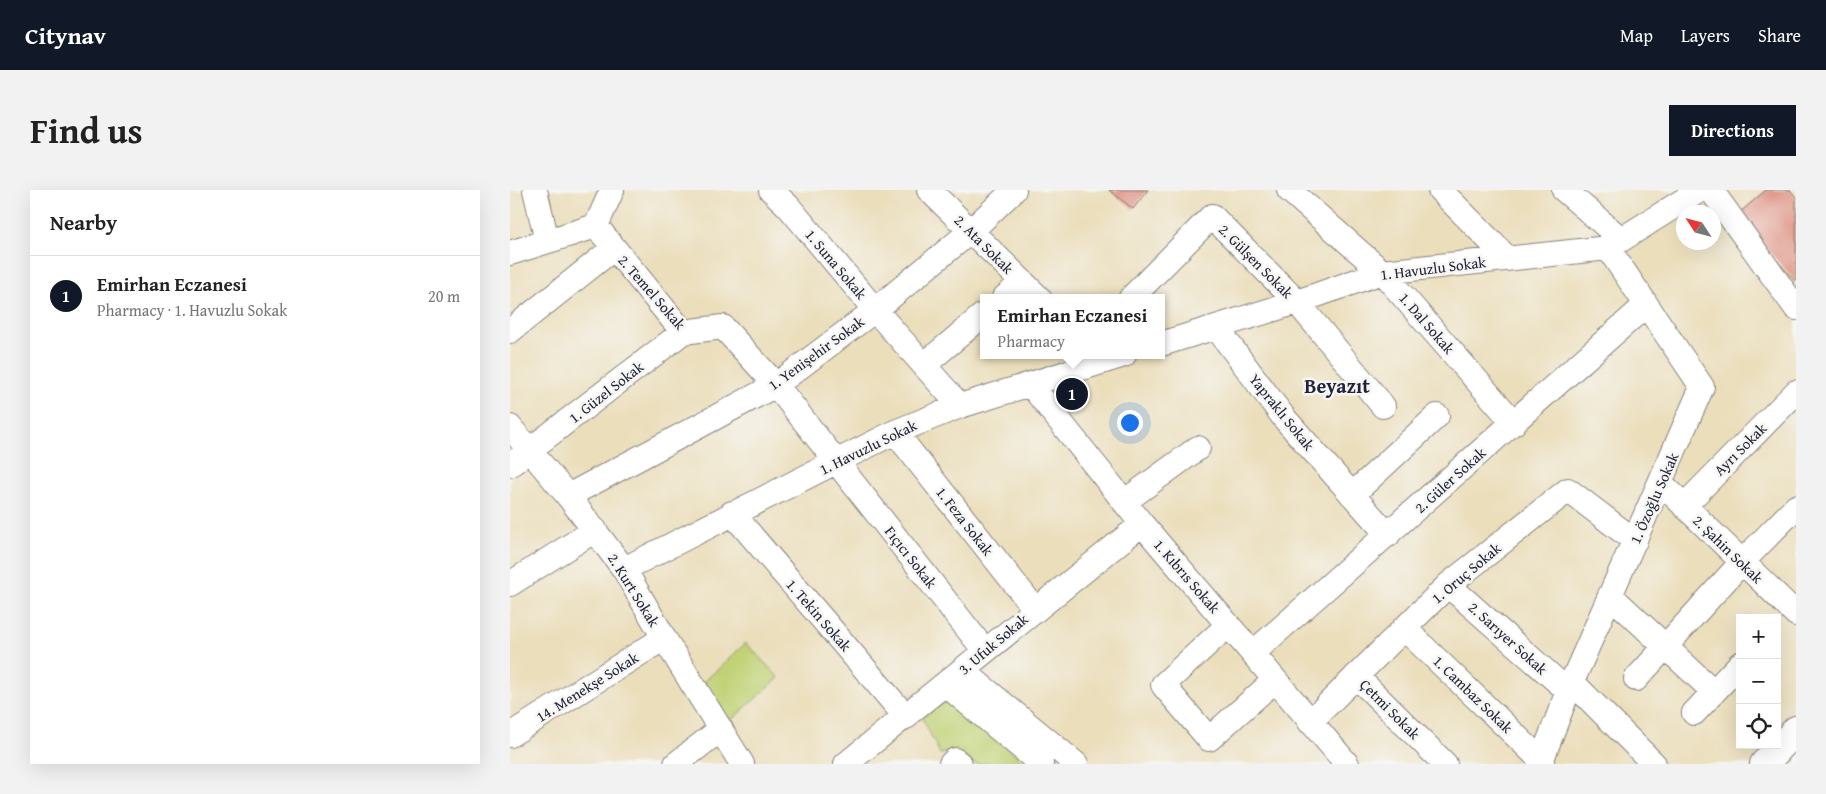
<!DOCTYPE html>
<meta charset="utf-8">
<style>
body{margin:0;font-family:"Gentium Book Plus",serif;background:#f2f2f2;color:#222}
.controls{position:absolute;right:15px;bottom:15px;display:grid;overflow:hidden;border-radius:0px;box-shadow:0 5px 20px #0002}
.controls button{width:45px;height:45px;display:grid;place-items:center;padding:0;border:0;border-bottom:1px solid #e0e0e0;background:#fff;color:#222;font:25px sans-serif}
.compass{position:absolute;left:1166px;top:15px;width:45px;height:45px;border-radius:50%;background:#fff;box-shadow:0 5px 20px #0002;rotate:306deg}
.you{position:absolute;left:619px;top:232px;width:18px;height:18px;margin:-12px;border:4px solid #fff;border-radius:50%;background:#1a73e8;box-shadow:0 0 0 8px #1a73e833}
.badge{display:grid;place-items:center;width:32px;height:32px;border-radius:50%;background:#111827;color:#fff;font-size:16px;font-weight:700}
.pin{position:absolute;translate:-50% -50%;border:2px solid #fff;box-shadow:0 1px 5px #0006}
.popup{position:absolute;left:470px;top:104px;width:185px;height:65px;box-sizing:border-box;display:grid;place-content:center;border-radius:0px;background:#fff;filter:drop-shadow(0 1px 4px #0005);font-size:16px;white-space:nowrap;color:#767676}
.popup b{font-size:19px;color:#222}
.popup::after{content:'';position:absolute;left:50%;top:100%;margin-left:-10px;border:10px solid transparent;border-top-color:#fff}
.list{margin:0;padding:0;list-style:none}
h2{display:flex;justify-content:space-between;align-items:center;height:65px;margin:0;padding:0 20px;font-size:21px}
h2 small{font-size:16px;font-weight:400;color:#767676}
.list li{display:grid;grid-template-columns:32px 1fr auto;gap:15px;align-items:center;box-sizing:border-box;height:80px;padding:0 20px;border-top:1px solid #e0e0e0}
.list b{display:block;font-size:19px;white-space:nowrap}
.list p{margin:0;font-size:16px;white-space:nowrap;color:#767676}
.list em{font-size:16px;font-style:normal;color:#767676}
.icon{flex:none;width:28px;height:28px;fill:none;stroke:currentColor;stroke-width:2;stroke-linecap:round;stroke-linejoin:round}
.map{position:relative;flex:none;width:1286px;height:574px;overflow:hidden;border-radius:0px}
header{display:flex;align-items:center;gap:30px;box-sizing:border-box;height:70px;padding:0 25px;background:#111827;color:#fff}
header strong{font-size:24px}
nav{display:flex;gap:28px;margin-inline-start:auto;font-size:18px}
.intro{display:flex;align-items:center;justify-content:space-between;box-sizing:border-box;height:120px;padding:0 30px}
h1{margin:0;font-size:35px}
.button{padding:12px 22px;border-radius:0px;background:#111827;color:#fff;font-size:18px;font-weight:700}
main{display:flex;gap:30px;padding:0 30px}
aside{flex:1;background:#fff;border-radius:0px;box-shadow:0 5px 20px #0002}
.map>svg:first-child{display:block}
.green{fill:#c0d275;stroke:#717a58}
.building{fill:#df8f80}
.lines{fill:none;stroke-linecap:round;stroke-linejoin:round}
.minor-casing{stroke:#86807b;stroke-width:26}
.primary-casing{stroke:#86807b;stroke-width:30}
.minor{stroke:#fff;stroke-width:24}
.primary{stroke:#fff;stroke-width:28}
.labels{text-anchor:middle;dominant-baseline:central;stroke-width:5;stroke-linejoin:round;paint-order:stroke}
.street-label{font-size:15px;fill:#22223b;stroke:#f6f6f2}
.district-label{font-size:20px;font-weight:bold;fill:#22223b;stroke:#f6f6f2}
</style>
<header>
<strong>Citynav</strong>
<nav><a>Map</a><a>Layers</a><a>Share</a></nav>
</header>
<div class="intro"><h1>Find us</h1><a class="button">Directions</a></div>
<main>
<aside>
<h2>Nearby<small></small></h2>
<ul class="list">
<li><span class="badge">1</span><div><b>Emirhan Eczanesi</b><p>Pharmacy · 1. Havuzlu Sokak</p></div><em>20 m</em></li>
</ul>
</aside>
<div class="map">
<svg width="1286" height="574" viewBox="0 0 1286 574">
<rect width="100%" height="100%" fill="#f6f6f2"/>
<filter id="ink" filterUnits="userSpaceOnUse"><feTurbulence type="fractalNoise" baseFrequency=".02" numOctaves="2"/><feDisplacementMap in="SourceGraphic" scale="10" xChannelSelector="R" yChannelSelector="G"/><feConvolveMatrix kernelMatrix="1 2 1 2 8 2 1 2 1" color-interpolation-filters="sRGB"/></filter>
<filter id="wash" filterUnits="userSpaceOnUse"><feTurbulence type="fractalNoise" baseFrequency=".0096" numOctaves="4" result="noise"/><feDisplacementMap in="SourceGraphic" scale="20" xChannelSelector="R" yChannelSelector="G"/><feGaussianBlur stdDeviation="1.12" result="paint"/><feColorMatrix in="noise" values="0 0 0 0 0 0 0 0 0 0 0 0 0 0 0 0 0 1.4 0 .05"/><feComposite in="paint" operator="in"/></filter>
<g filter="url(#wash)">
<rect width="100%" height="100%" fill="#ebdebb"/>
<path class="green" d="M 236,453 L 269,488 L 220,531 L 194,492 Z
M 441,509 L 517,574 L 462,574 L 446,561 L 430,564 L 412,527 Z"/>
<g id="blocks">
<path class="building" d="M 599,0 L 638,0 L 623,19 Z
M 1256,0 L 1280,0 L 1286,7 L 1286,90 L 1285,91 L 1227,25 Z"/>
</g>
</g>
<g filter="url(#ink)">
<use href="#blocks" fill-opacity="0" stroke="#86807b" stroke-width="1"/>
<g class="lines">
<g class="minor-casing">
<path id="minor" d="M 25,0 L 37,51
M 261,0 L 278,16 L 365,120 L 450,216
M 419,0 L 529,108
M 779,0 L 872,82 L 1004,233
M 930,0 L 998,69
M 1054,0 L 1111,49
M 1201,0 L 1286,118
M 86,36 L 102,0
M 0,63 L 86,36 L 173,142 L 213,137 L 266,195 L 475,461
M 494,108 L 513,92
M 621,108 L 702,26 L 787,112 L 873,216
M 706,137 L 775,229 L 878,345
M 0,141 L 104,58
M 651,154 L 787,112 L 872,82 L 1098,58 L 1190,0
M 414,175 L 473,125
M 521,195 L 632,334 L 837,574
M 0,237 L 58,306 L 114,379 L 154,448 L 232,574
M 385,242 L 525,419
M 0,275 L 173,142
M 1151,293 L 1286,424
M 842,305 L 927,226
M 58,306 L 266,195 L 365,120 L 461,41 L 504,0
M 614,312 L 688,258
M 1174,316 L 1286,202
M 222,323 L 396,527
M 114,379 L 385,242 L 450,216 L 614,165
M 0,394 L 85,340
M 938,395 L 1058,501
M 1100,405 L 1204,502
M 718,435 L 653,495 L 699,549 L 765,490
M 894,438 L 1032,571
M 743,463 L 1136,115
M 452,480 L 566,574
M 846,486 L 935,574
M 1126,489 L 1232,372 L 1286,317
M 1062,492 L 1144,574
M 435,494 L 531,574
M 1184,523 L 1230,474
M 800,532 L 938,395 L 1058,300 L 1125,351
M 0,545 L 154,448
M 166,574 L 211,539
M 336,574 L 632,334
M 441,574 L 445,570 L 450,574
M 1030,574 L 1058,501 L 1192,197 L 1098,58"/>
</g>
<g class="primary-casing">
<path id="primary" d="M 1254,574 L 1286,540"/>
</g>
<use href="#minor" class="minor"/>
<use href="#primary" class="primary"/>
</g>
</g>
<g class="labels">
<g class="street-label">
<text transform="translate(474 54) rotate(45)">2. Ata Sokak</text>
<text transform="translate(746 71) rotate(45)">2. Gülşen Sokak</text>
<text transform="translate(326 74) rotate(50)">1. Suna Sokak</text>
<text transform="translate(923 78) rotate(-7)">1. Havuzlu Sokak</text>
<text transform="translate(142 102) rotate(49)">2. Temel Sokak</text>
<text transform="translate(917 133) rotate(49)">1. Dal Sokak</text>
<text transform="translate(306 163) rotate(-36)">1. Yenişehir Sokak</text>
<text transform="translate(96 202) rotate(-38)">1. Güzel Sokak</text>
<text transform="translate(772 222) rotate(51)">Yapraklı Sokak</text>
<text transform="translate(358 257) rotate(-26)">1. Havuzlu Sokak</text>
<text transform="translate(1230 259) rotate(-45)">Ayrı Sokak</text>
<text transform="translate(940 290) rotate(-42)">2. Güler Sokak</text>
<text transform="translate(1144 308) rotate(-66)">1. Özoğlu Sokak</text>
<text transform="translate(455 331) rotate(52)">1. Feza Sokak</text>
<text transform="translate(1218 359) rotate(44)">2. Şahin Sokak</text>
<text transform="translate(401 367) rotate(52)">Fıçıcı Sokak</text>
<text transform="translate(956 383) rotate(-40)">1. Oruç Sokak</text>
<text transform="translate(677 386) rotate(49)">1. Kıbrıs Sokak</text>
<text transform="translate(124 400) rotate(58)">2. Kurt Sokak</text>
<text transform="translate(309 425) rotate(49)">1. Tekin Sokak</text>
<text transform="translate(998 448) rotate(42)">2. Sarıyer Sokak</text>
<text transform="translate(483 454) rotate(-40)">3. Ufuk Sokak</text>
<text transform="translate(77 497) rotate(-32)">14. Menekşe Sokak</text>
<text transform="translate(963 504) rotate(44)">1. Cambaz Sokak</text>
<text transform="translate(880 519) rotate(45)">Çetmi Sokak</text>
</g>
<g class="district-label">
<text x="827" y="195">Beyazıt</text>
</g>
</g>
</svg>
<div class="controls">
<button>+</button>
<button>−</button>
<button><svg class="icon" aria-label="locate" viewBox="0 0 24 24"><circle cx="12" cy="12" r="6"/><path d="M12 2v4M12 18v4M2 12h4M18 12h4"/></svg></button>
</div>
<svg class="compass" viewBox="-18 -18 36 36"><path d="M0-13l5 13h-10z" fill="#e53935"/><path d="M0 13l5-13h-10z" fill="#767676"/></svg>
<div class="you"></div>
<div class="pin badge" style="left:562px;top:204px">1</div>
<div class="popup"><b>Emirhan Eczanesi</b>Pharmacy</div>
</div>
</main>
